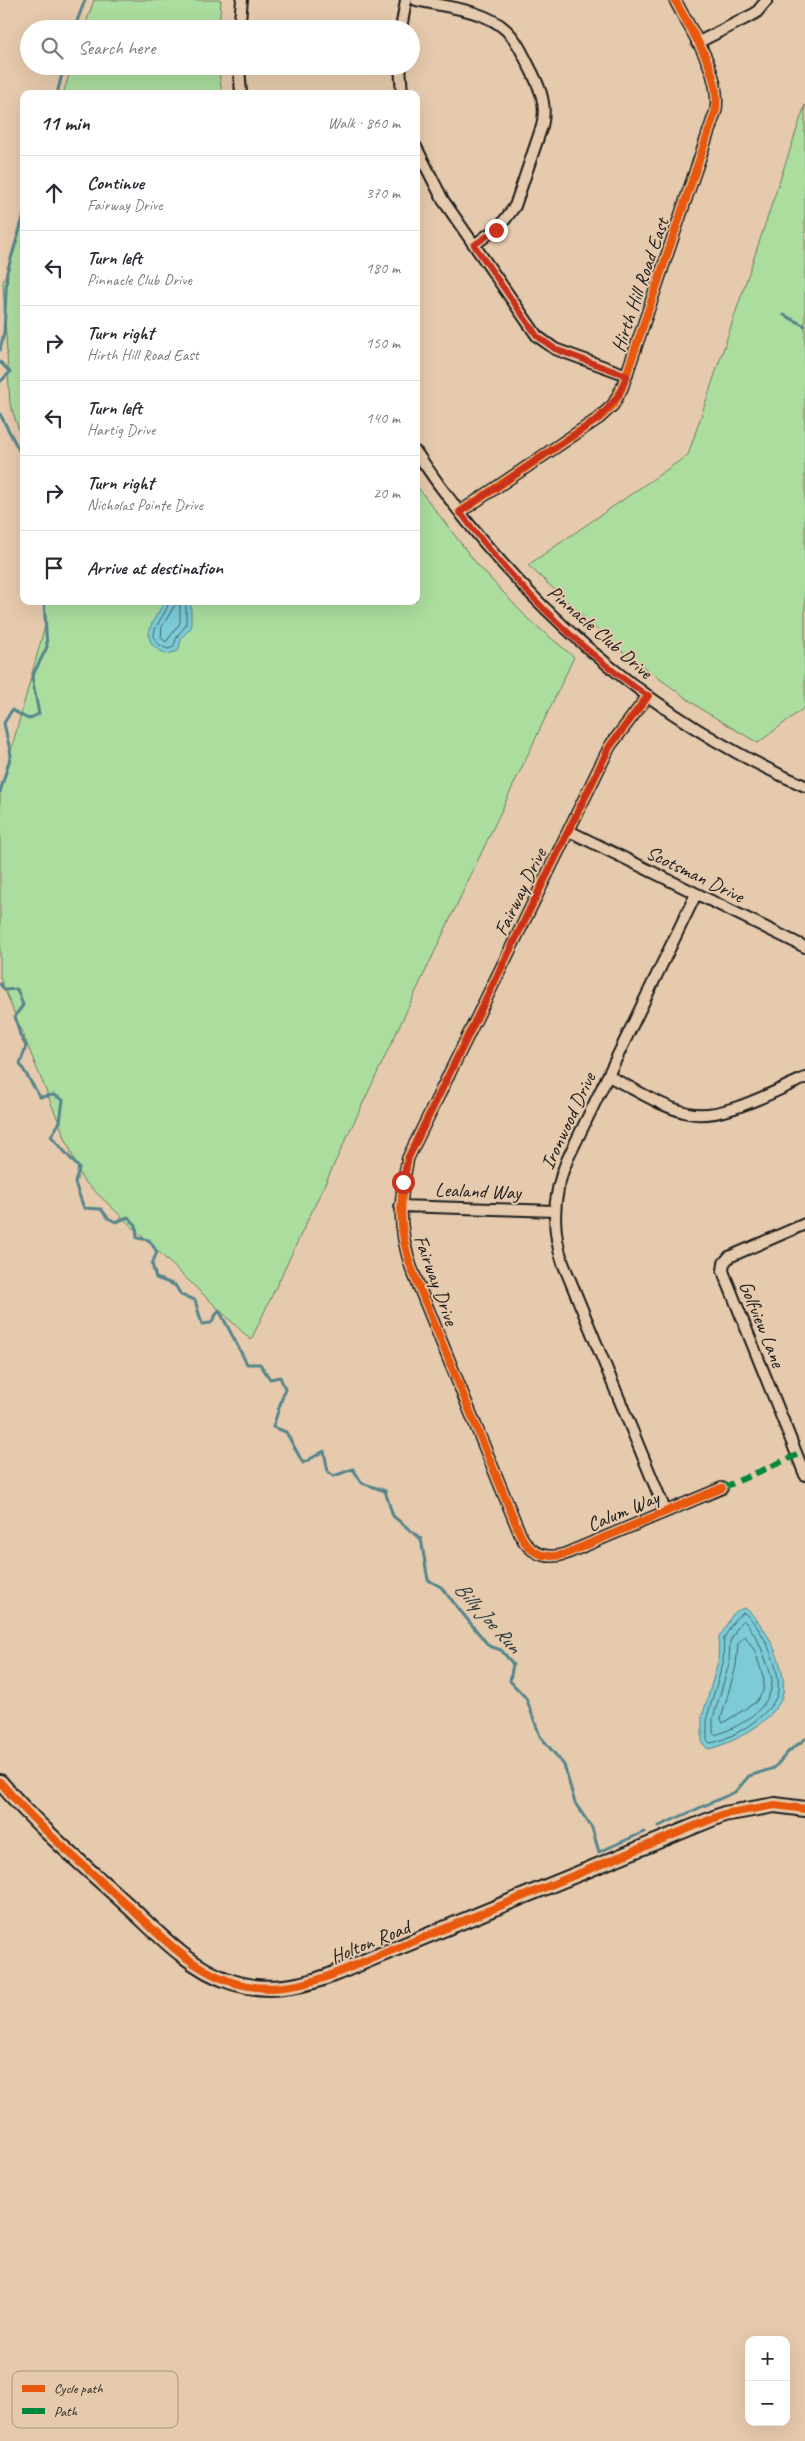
<!DOCTYPE html>
<meta charset="utf-8">
<style>
body{margin:0;font-family:Caveat,sans-serif;background:#f2f2f3;color:#2b2b33}
.controls{position:absolute;right:15px;bottom:15px;display:grid;overflow:hidden;border-radius:10px;box-shadow:0 5px 20px #0002}
.controls button{width:45px;height:45px;display:grid;place-items:center;padding:0;border:0;border-bottom:1px solid #e1e1e2;background:#fff;color:#2b2b33;font:25px sans-serif}
.stop{position:absolute;width:15px;height:15px;margin:-11px;border:4px solid #c8321e;border-radius:50%;background:#fff}
.stop.end{background:#c8321e;border-color:#fff;box-shadow:0 1px 5px #0008}
.list{margin:0;padding:0;list-style:none}
h2{display:flex;justify-content:space-between;align-items:center;height:65px;margin:0;padding:0 20px;font-size:21px}
h2 small{font-size:16px;font-weight:400;color:#7c7c81}
.list li{display:grid;grid-template-columns:32px 1fr auto;gap:15px;align-items:center;box-sizing:border-box;height:75px;padding:0 20px;border-top:1px solid #e1e1e2}
.list b{display:block;font-size:19px;white-space:nowrap}
.list p{margin:0;font-size:16px;white-space:nowrap;color:#7c7c81}
.list em{font-size:16px;font-style:normal;color:#7c7c81}
.icon{flex:none;width:28px;height:28px;fill:none;stroke:currentColor;stroke-width:2;stroke-linecap:round;stroke-linejoin:round}
.map{position:relative;flex:none;width:805px;height:2441px;overflow:hidden}
.search{position:absolute;background:#fff;box-shadow:0 5px 20px #0002;left:20px;top:20px;width:400px;height:55px;display:flex;align-items:center;gap:12px;box-sizing:border-box;padding:0 18px;border-radius:28px;color:#7c7c81;font-size:19px}
.panel{position:absolute;background:#fff;box-shadow:0 5px 20px #0002;left:20px;top:90px;width:400px;height:515px;border-radius:10px}
.map>svg:first-child{display:block}
.green{fill:#abdd9e;stroke:#647c5d}
.water{fill:#7bcbd7;stroke:#55858c}
.lines{fill:none;stroke-linecap:round;stroke-linejoin:round}
.shore{stroke:#426267;stroke-width:1}
.stream{stroke:#55858c;stroke-width:3}
.street-casing{stroke:#1c1c1c;stroke-width:14}
.secondary-casing{stroke:#1c1c1c;stroke-width:18}
.street{stroke:#e6caad;stroke-width:10}
.secondary{stroke:#e6caad;stroke-width:14}
.quiet{stroke:#00873e;stroke-width:6;stroke-dasharray:12 6;stroke-linecap:butt}
.cycleway-casing{stroke:#e6caad;stroke-width:11}
.cycleway{stroke:#e8590c;stroke-width:8}
.route{stroke:#c8321e;stroke-width:6}
.labels{text-anchor:middle;dominant-baseline:central;stroke-width:4;stroke-linejoin:round;paint-order:stroke}
.street-label{font-size:20px;fill:#1c1c1c;stroke:#e6caad}
.water-label{font-size:21px;font-style:italic;fill:#2f3f41;stroke:#e6caad}
.key{fill:#e6caad;stroke:#a99682;stroke-width:1}
.key-label{font-size:14px;fill:#1c1c1c}
</style>
<div class="map">
<svg width="805" height="2441" viewBox="0 0 805 2441">
<rect width="100%" height="100%" fill="#e6caad"/>
<filter id="ink" filterUnits="userSpaceOnUse"><feTurbulence type="fractalNoise" baseFrequency=".02" numOctaves="2"/><feDisplacementMap in="SourceGraphic" scale="10" xChannelSelector="R" yChannelSelector="G"/><feConvolveMatrix kernelMatrix="1 2 1 2 8 2 1 2 1" color-interpolation-filters="sRGB"/></filter>
<g filter="url(#ink)">
<path class="green" d="M 94,0 L 221,0 L 219,29 L 84,29 Z
M 72,66 L 218,66 L 222,94 L 63,94 Z
M 805,105 L 805,707 L 758,743 L 704,711 L 616,647 L 528,565 L 688,455 Z
M 24,214 L 24,445 L 10,404 L 3,283 Z
M 416,485 L 476,563 L 528,619 L 574,657 L 251,1340 L 82,1179 L 0,978 L 0,791 L 46,622 L 45,601 L 416,601 Z"/>
<path class="water" d="M 165,601 L 191,601 L 191,628 L 182,637 L 178,651 L 167,654 C 135,641 153,622 165,601 Z
M 745,1608 C 766,1624 790,1671 782,1697 C 775,1720 731,1745 708,1749 L 702,1743 L 702,1717 L 718,1662 L 719,1636 C 731,1624 727,1612 745,1608 Z"/>
<g class="lines">
<path class="shore" d="M 169,601 C 167,618 137,638 168,649 L 173,647 L 178,635 L 186,625 L 186,601
M 176,604 L 180,605 L 180,623 L 166,642 L 161,638 L 162,627 Z
M 744,1613 C 762,1625 784,1674 777,1695 C 771,1715 729,1741 710,1743 L 707,1740 L 707,1717 L 723,1663 L 724,1638 L 735,1619 Z
M 744,1621 C 754,1631 760,1644 765,1658 C 767,1664 771,1673 772,1680 C 773,1708 738,1728 715,1735 L 713,1733 L 713,1718 L 729,1664 L 730,1641 L 740,1623 Z
M 745,1636 L 755,1651 L 764,1679 L 763,1691 L 756,1702 L 723,1723 L 721,1719 L 736,1666 L 738,1644 Z"/>
<path class="stream" d="M 74,29 L 85,0
M 57,94 L 64,66
M 784,315 L 805,326
M 0,350 L 4,332 L 7,272 L 24,215
M 0,362 L 10,372 L 0,382
M 0,414 L 20,452 L 24,467
M 0,792 L 11,755 L 4,723 L 12,710 L 28,719 L 39,714 L 32,677 L 47,647 L 44,601
M 0,984 L 5,990 L 17,989 L 23,1005 L 15,1016 L 20,1035 L 26,1046 L 20,1064 L 40,1097 L 54,1095 L 63,1100 L 60,1122 L 51,1136 L 79,1168 L 75,1183 L 84,1208 L 101,1209 L 108,1218 L 116,1222 L 128,1217 L 136,1225 L 137,1238 L 149,1240 L 157,1252 L 152,1264 L 156,1278 L 175,1285 L 181,1295 L 195,1300 L 202,1324 L 211,1323 L 219,1310 L 247,1364 L 260,1364 L 270,1379 L 280,1377 L 285,1389 L 273,1427 L 286,1432 L 303,1463 L 324,1451 L 328,1472 L 334,1476 L 353,1469 L 362,1483 L 385,1491 L 393,1516 L 421,1539 L 428,1580 L 441,1587 L 489,1646 L 501,1650 L 513,1664 L 510,1681 L 526,1698 L 540,1736 L 564,1765 L 575,1803 L 592,1828 L 599,1852 L 644,1832
M 659,1826 L 735,1792 L 749,1776 L 774,1768 L 789,1751 L 805,1739"/>
<g class="street-casing">
<path id="street" d="M 416,0 C 444,7 484,9 506,30 C 518,41 524,57 532,72 C 541,90 547,106 542,126 L 515,206 L 501,225 L 474,245
M 239,29 L 242,0
M 401,29 L 406,0
M 697,43 L 756,13 L 767,0
M 239,66 L 241,94
M 400,66 L 402,94
M 416,147 L 443,200 L 537,336 L 555,349 L 627,375
M 416,452 C 513,596 645,717 805,786
M 460,512 L 599,418 L 613,405 L 622,388 L 716,110 C 721,71 692,34 675,0
M 648,696 L 610,746 L 408,1158 C 399,1199 398,1227 411,1267 L 520,1534 C 529,1553 545,1560 565,1554 L 722,1488
M 569,831 L 805,947
M 608,1076 C 633,1088 661,1107 688,1113 C 722,1121 774,1091 805,1078
M 400,1206 L 555,1211
M 805,1224 L 729,1257 L 724,1263 L 723,1271 L 805,1475
M 665,1510 L 563,1263 C 551,1228 553,1192 568,1158 L 696,894"/>
</g>
<g class="secondary-casing">
<path id="secondary" d="M 0,1782 C 37,1826 81,1863 123,1901 C 155,1930 187,1967 229,1981 C 263,1993 296,1988 329,1976 L 724,1814 L 775,1805 L 805,1809"/>
</g>
<use href="#street" class="street"/>
<use href="#secondary" class="secondary"/>
<path class="quiet" d="M 722,1488 L 797,1455"/>
<g class="cycleway-casing">
<path id="cycleway" d="M 460,512 L 599,418 L 613,405 L 622,388 L 716,110 C 721,71 692,34 675,0
M 648,696 L 610,746 L 408,1158 C 399,1199 398,1227 411,1267 L 520,1534 C 529,1553 545,1560 565,1554 L 722,1488
M 0,1782 C 37,1826 81,1863 123,1901 C 155,1930 187,1967 229,1981 C 263,1993 296,1988 329,1976 L 724,1814 L 775,1805 L 805,1809"/>
</g>
<use href="#cycleway" class="cycleway"/>
</g>
</g>
<g class="lines" filter="url(#ink)">
<path class="route" d="M 403,1182 L 408,1158 L 610,746 L 648,696 C 579,650 510,579 460,512 L 599,418 L 618,396 L 627,376 L 555,349 L 537,336 L 474,245 L 496,230"/>
</g>
<g class="labels">
<g class="street-label">
<text transform="translate(640 285) rotate(-71)">Hirth Hill Road East</text>
<text transform="translate(600 632) rotate(41)">Pinnacle Club Drive</text>
<text transform="translate(695 874) rotate(26)">Scotsman Drive</text>
<text transform="translate(520 892) rotate(-64)">Fairway Drive</text>
<text transform="translate(568 1121) rotate(-65)">Ironwood Drive</text>
<text transform="translate(478 1191) rotate(2)">Lealand Way</text>
<text transform="translate(436 1280) rotate(70)">Fairway Drive</text>
<text transform="translate(762 1324) rotate(68)">Golfview Lane</text>
<text transform="translate(623 1511) rotate(-23)">Calum Way</text>
<text transform="translate(370 1942) rotate(-22)">Holton Road</text>
</g>
<g class="water-label">
<text transform="translate(488 1617) rotate(48)">Billy Joe Run</text>
</g>
</g>
<rect x="12" y="2371" width="166" height="57" rx="8" class="key"/>
<rect x="22" y="2385" width="23" height="7" fill="#e8590c"/>
<rect x="22" y="2408" width="23" height="6" fill="#00873e"/>
<g class="key-label">
<text x="54" y="2393">Cycle path</text>
<text x="54" y="2416">Path</text>
</g>
</svg>
<div class="controls">
<button>+</button>
<button>−</button>
</div>
<div class="stop" style="left:403px;top:1182px"></div>
<div class="stop end" style="left:496px;top:230px"></div>
<div class="search"><svg class="icon" aria-label="search" viewBox="0 0 24 24"><circle cx="10" cy="10" r="6"/><path d="M15 15l6 6"/></svg>Search here</div>
<section class="panel">
<h2>11 min<small>Walk · 860 m</small></h2>
<ul class="list">
<li><svg class="icon" aria-label="ahead" viewBox="0 0 24 24"><path d="M12 20V5M6 11l6-6 6 6"/></svg><div><b>Continue</b><p>Fairway Drive</p></div><em>370 m</em></li>
<li><svg class="icon" aria-label="left" viewBox="0 0 24 24"><path d="M17 20v-9H6M10 6l-5 5 5 5"/></svg><div><b>Turn left</b><p>Pinnacle Club Drive</p></div><em>180 m</em></li>
<li><svg class="icon" aria-label="right" viewBox="0 0 24 24"><path d="M7 20v-9h11M14 6l5 5-5 5"/></svg><div><b>Turn right</b><p>Hirth Hill Road East</p></div><em>150 m</em></li>
<li><svg class="icon" aria-label="left" viewBox="0 0 24 24"><path d="M17 20v-9H6M10 6l-5 5 5 5"/></svg><div><b>Turn left</b><p>Hartig Drive</p></div><em>140 m</em></li>
<li><svg class="icon" aria-label="right" viewBox="0 0 24 24"><path d="M7 20v-9h11M14 6l5 5-5 5"/></svg><div><b>Turn right</b><p>Nicholas Pointe Drive</p></div><em>20 m</em></li>
<li><svg class="icon" aria-label="arrive" viewBox="0 0 24 24"><path d="M6 21V4h12l-3 4 3 4H6"/></svg><div><b>Arrive at destination</b></div></li>
</ul>
</section>
</div>
